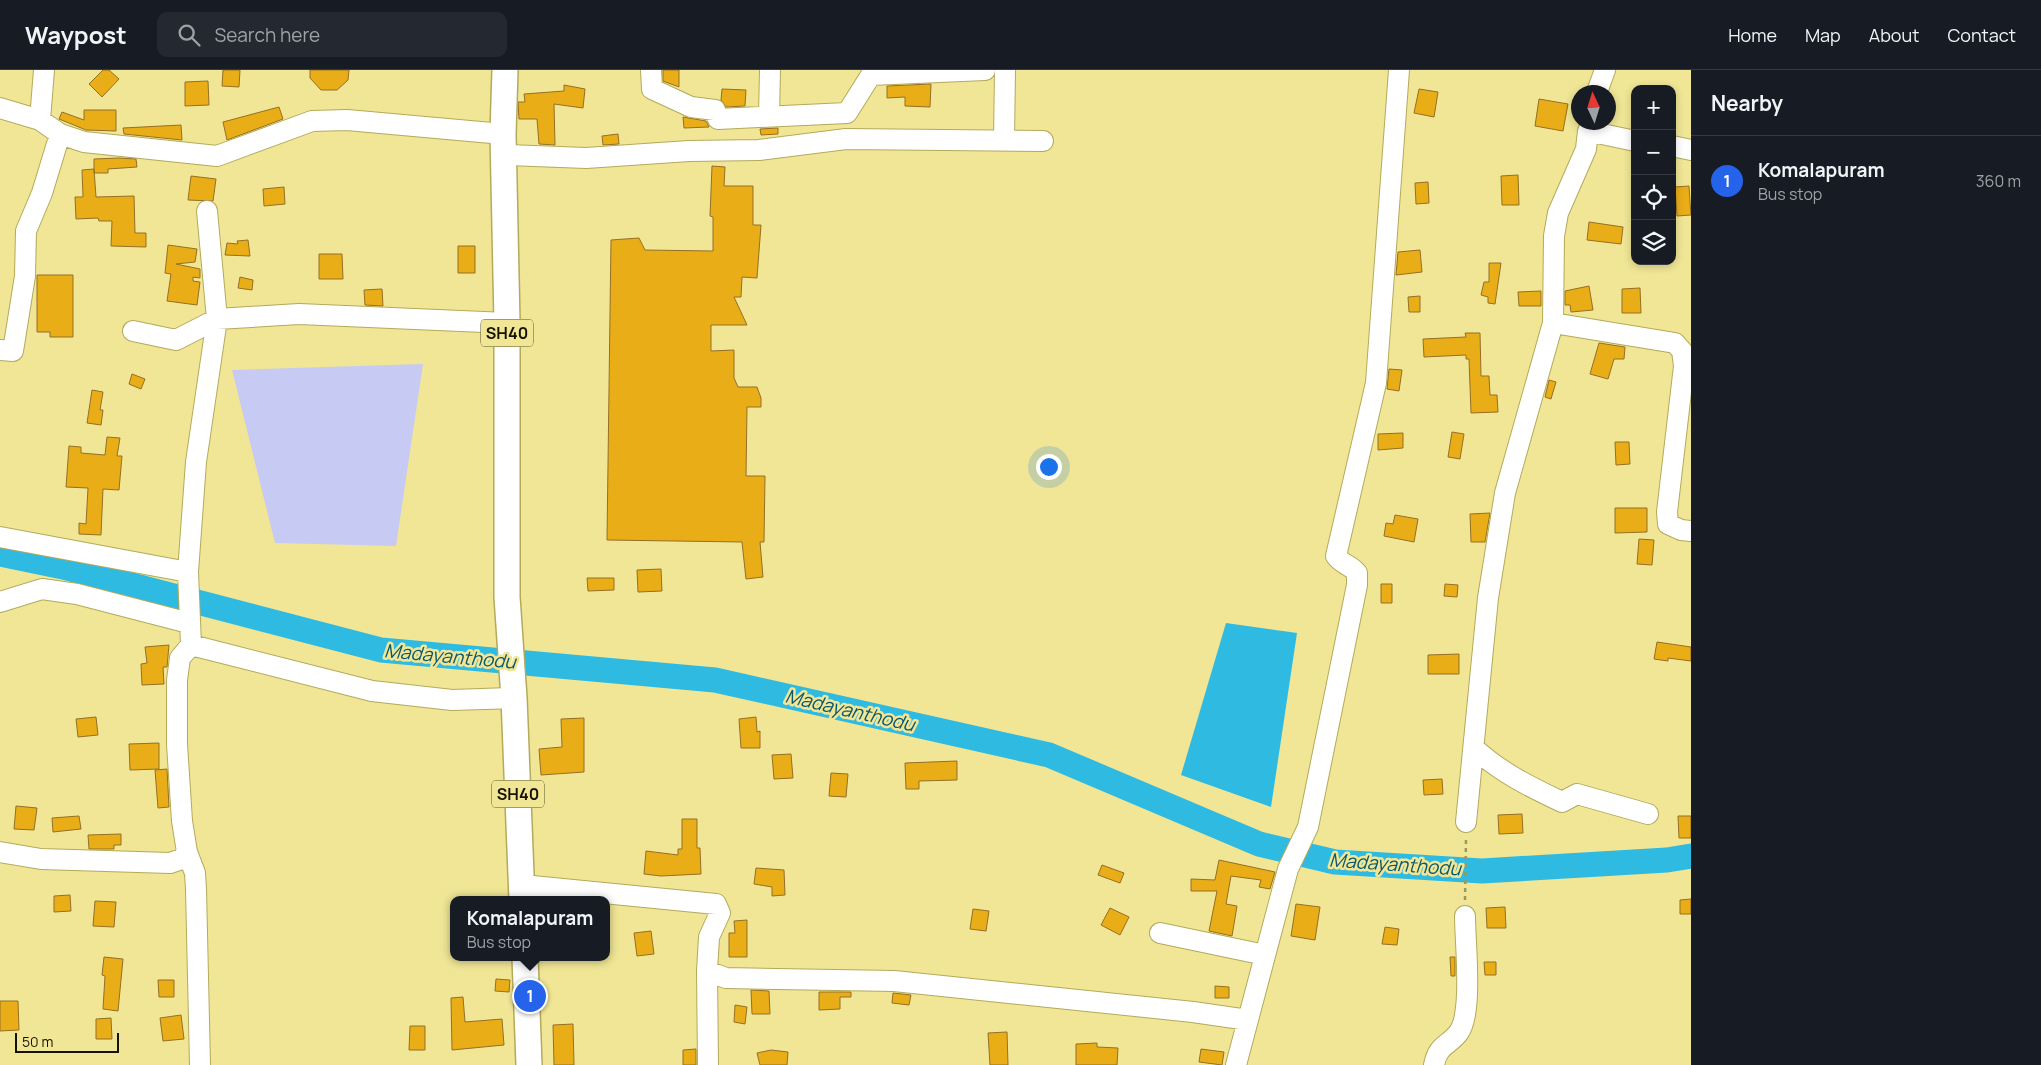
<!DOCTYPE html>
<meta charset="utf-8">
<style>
body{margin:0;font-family:Manrope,sans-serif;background:#242831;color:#f1f3f6}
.controls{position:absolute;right:15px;top:15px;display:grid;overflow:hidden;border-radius:10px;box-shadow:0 2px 8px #0003}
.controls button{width:45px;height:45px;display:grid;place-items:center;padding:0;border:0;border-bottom:1px solid #363941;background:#171b24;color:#f1f3f6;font:25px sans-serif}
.compass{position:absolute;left:1571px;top:15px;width:45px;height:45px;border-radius:50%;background:#171b24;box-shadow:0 2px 8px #0003;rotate:356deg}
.scale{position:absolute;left:15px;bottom:12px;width:104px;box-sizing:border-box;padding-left:5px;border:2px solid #161200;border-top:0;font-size:14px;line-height:18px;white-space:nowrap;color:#161200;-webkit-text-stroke:4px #f0e696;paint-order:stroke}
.you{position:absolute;left:1048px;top:396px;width:18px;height:18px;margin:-12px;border:4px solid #fff;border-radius:50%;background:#1a73e8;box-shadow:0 0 0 8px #1a73e833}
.badge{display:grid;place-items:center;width:32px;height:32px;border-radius:50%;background:#2563eb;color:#fff;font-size:16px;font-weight:700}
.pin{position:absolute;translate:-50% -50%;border:2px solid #fff;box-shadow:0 1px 5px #0006}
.popup{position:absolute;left:450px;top:826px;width:160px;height:65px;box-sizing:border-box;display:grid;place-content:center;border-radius:10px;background:#171b24;filter:drop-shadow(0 1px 4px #0005);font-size:16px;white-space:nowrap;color:#9ea1a6}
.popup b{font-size:19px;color:#f1f3f6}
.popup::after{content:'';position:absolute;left:50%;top:100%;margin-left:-10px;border:10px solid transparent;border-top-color:#171b24}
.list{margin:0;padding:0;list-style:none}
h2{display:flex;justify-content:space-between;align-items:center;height:65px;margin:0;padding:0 20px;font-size:21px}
h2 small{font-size:16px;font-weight:400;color:#9ea1a6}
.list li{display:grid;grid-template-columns:32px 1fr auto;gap:15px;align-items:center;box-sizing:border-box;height:90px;padding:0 20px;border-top:1px solid #363941}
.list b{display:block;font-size:19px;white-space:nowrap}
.list p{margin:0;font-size:16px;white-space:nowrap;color:#9ea1a6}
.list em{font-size:16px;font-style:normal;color:#9ea1a6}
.icon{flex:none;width:28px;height:28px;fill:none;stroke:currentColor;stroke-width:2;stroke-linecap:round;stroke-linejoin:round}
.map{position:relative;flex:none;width:1691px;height:995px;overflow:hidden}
header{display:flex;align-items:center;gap:30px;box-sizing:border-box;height:70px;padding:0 25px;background:#171b24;border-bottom:1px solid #363941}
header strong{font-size:24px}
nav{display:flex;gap:28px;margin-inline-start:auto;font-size:18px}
.search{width:350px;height:45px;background:#242831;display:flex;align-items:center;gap:12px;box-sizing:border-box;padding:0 18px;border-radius:10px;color:#9ea1a6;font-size:19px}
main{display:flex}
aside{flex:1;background:#171b24}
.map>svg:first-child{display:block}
.green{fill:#c7caf2}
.water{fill:#2fbae2}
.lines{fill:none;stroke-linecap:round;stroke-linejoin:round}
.river{stroke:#2fbae2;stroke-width:25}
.building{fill:#e9ad18;stroke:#947024}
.minor-casing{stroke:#b3aa5b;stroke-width:22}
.major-casing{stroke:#b3aa5b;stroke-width:28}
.path{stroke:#9e965d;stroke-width:2.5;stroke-dasharray:4 4;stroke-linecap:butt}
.minor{stroke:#fff;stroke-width:20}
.major{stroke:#fff;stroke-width:25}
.labels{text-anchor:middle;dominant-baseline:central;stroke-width:5;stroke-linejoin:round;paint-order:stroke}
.shield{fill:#f0e696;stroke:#57522d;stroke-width:1}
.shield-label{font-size:16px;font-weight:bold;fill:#161200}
.water-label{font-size:19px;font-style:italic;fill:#0c586c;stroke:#f0e696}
</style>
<header>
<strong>Waypost</strong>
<div class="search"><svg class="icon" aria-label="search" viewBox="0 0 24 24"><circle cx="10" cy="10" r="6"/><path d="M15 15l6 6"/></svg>Search here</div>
<nav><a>Home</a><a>Map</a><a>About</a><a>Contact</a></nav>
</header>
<main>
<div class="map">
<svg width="1691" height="995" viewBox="0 0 1691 995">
<rect width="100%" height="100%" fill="#f0e696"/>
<path class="green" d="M 423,294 L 396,476 L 275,473 L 232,300 Z"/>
<path class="water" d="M 1226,553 L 1297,563 L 1271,737 L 1181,705 Z"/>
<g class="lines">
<path class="river" d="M 0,484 L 63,497 L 381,580 L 715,610 L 1049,685 L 1259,774 L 1335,792 L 1482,801 L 1667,790 L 1691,786"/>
</g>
<path class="building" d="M 103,0 L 109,0 L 119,9 L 102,27 L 89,14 Z
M 223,0 L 240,0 L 239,17 L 222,16 Z
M 310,0 L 349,0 L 348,10 L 337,20 L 321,20 L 310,8 Z
M 663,0 L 679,0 L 679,17 L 663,11 Z
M 208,11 L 209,35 L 185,36 L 185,12 Z
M 931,14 L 930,37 L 905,36 L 905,27 L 887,28 L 887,16 Z
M 564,15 L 585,19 L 583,38 L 554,34 L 555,75 L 539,74 L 537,49 L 519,49 L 518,32 L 525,32 L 524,24 L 564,21 Z
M 722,19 L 746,20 L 745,36 L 726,37 L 721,30 Z
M 1419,19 L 1438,22 L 1434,47 L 1414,43 Z
M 1539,29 L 1568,34 L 1563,61 L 1535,56 Z
M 279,37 L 283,49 L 227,70 L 223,52 Z
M 84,40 L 116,40 L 116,61 L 86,60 L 59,49 L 62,42 L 84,50 Z
M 683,47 L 706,51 L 709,57 L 684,58 Z
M 181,55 L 182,70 L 124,64 L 123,58 Z
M 778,58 L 778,64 L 761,65 L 760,59 Z
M 618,64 L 619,74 L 603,75 L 602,66 Z
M 119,88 L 136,89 L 137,97 L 108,99 L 108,103 L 94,103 L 94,89 Z
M 712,96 L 725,97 L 724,116 L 753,116 L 753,155 L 761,155 L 757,208 L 742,207 L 741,227 L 734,227 L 747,255 L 711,255 L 711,281 L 734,280 L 734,308 L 738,317 L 757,317 L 761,328 L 761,337 L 747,337 L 746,406 L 765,406 L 764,472 L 760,472 L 763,507 L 746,509 L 742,472 L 607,470 L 611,170 L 639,168 L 645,180 L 713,181 L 713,147 L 710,146 Z
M 94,99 L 96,127 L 134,126 L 135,163 L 146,163 L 146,177 L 111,176 L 112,151 L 99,151 L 98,148 L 76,149 L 75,127 L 83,127 L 82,100 Z
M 1518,105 L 1519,135 L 1502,135 L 1501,106 Z
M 191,106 L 216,109 L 213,131 L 188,130 Z
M 1428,112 L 1429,133 L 1416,134 L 1415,113 Z
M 1689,116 L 1691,145 L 1677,146 L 1675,117 Z
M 284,117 L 285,134 L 264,136 L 263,119 Z
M 1589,152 L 1623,157 L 1621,174 L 1587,170 Z
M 248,170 L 250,186 L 225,185 L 227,173 L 238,174 L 237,171 Z
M 168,175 L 197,179 L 195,192 L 176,194 L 200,199 L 200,208 L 193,207 L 193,211 L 200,212 L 197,235 L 167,231 L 171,204 L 165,203 Z
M 458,176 L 475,176 L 475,203 L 458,203 Z
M 1420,180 L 1422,202 L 1396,205 L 1398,182 Z
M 319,184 L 342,184 L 343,209 L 319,209 Z
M 1489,193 L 1501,193 L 1495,234 L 1488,233 L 1488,227 L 1481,225 L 1484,212 L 1489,212 Z
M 37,205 L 73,205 L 73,267 L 50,267 L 50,262 L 37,262 Z
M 240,207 L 253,210 L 252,220 L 238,218 Z
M 1589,216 L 1593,240 L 1571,242 L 1570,235 L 1565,235 L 1565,221 Z
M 1640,218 L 1641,243 L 1622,243 L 1622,219 Z
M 382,219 L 383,236 L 365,235 L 364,220 Z
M 1541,221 L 1541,236 L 1519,236 L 1518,222 Z
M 1420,226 L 1420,242 L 1409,242 L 1408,227 Z
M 1465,263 L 1480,263 L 1481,306 L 1489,306 L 1490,325 L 1497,325 L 1498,342 L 1471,343 L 1469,289 L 1466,289 L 1466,285 L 1424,287 L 1423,269 L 1466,267 Z
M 1599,273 L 1625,277 L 1624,289 L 1614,289 L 1608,309 L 1590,304 Z
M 1389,299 L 1402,300 L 1399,321 L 1387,319 Z
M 132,304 L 145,309 L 141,319 L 129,314 Z
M 1549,310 L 1556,312 L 1551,329 L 1545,327 Z
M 92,320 L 103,322 L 100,340 L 103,340 L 101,355 L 87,353 Z
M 1452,362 L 1464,364 L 1460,389 L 1448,387 Z
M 1403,363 L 1403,378 L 1378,380 L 1378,364 Z
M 107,367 L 120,368 L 117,386 L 122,386 L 119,420 L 103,419 L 101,465 L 79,464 L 79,453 L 86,454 L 88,418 L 66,417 L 69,376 L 81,377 L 81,383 L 105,385 Z
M 1615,372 L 1629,372 L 1630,394 L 1616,395 Z
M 1615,438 L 1647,438 L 1647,462 L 1615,463 Z
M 1490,443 L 1485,472 L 1471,472 L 1470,444 Z
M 1395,445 L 1418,449 L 1414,472 L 1384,466 L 1386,453 L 1393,454 Z
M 1639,469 L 1654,470 L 1652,495 L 1637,494 Z
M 661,499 L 662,521 L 638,522 L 637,500 Z
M 587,508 L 614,508 L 614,520 L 588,521 Z
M 1381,514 L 1392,514 L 1392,533 L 1381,533 Z
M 1445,514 L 1458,515 L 1457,527 L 1444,526 Z
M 1657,572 L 1691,577 L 1691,591 L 1668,588 L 1668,591 L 1654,589 Z
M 169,575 L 167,597 L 163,597 L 164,614 L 142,615 L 141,594 L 147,593 L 145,577 Z
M 1459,584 L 1459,604 L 1428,604 L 1428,585 Z
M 96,647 L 98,665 L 78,667 L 76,649 Z
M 756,647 L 757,662 L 760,661 L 760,678 L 741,678 L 739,649 Z
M 584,648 L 584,702 L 541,705 L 539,679 L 562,677 L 561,649 Z
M 159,673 L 159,699 L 130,700 L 129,674 Z
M 791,684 L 793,708 L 774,709 L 772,685 Z
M 957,691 L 957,710 L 919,711 L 919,719 L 906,719 L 905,693 Z
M 167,699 L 169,737 L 158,738 L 155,700 Z
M 831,703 L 848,704 L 846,727 L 829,726 Z
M 1442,709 L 1443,724 L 1424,725 L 1423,710 Z
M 16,736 L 37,738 L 34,760 L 14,759 Z
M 1522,744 L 1523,763 L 1499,764 L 1498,745 Z
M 79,746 L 81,759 L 53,762 L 52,748 Z
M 1678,746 L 1691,746 L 1691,768 L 1679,768 Z
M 682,749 L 697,749 L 697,778 L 700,778 L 701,804 L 661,806 L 644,804 L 646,781 L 678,785 L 678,779 L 682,779 Z
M 121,764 L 121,775 L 114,775 L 114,779 L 89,779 L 88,765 Z
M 1219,790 L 1275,802 L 1270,819 L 1259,817 L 1261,810 L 1231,806 L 1226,834 L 1237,836 L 1232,866 L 1209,861 L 1217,821 L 1191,821 L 1191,809 L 1215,810 Z
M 1102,795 L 1124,803 L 1120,813 L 1098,805 Z
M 756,798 L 784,800 L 785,825 L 772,826 L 772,817 L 754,814 Z
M 70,825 L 71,841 L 54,842 L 54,826 Z
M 1691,829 L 1691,844 L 1680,844 L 1680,830 Z
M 95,831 L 116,832 L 114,857 L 93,856 Z
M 1296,834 L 1320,837 L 1315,870 L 1291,866 Z
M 1505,837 L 1506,858 L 1487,858 L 1486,838 Z
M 1110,838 L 1129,847 L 1120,865 L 1101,855 Z
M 973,839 L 989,841 L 986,861 L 970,859 Z
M 747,850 L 747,887 L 729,887 L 729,863 L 735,863 L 734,851 Z
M 1385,857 L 1399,859 L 1397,875 L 1382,874 Z
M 651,861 L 654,884 L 637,886 L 634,863 Z
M 104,887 L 123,889 L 118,941 L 103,939 L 105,906 L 102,905 Z
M 1450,887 L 1455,887 L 1455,906 L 1451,906 Z
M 1484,892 L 1496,892 L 1496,905 L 1485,905 Z
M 496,909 L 510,910 L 509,922 L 495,921 Z
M 158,910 L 174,910 L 174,927 L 159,927 Z
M 1215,916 L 1229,917 L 1229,928 L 1215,928 Z
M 751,920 L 769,921 L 770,944 L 752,944 Z
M 819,922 L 851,922 L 851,927 L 840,927 L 840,939 L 819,940 Z
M 893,923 L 911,925 L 909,935 L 892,933 Z
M 463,927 L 465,952 L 502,949 L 504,975 L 452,980 L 451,928 Z
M 0,931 L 18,931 L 19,960 L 0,961 Z
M 735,935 L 747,937 L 745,954 L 734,952 Z
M 181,945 L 184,969 L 163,971 L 160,948 Z
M 111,948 L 112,969 L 96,969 L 96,949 Z
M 573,954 L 574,995 L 554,995 L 553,955 Z
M 410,956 L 425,956 L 425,980 L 409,980 Z
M 1007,962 L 1008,995 L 990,995 L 988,963 Z
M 1097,973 L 1097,977 L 1118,978 L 1117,995 L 1076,995 L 1076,974 Z
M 696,979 L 696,995 L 683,995 L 683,980 Z
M 1201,979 L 1224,982 L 1222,995 L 1199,992 Z
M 771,980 L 788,982 L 787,995 L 760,995 L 757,983 Z"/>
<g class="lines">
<g class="minor-casing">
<path id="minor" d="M 651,0 L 652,19 L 691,37 L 715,40 L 718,49 L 847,43 L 871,5 L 985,0
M 1597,22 L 1605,0
M 0,38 L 40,50 L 60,64 L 84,72 L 217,86 L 312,51 L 347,50 L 503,64
M 769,46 L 770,0
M 40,50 L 44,0
M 1004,70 L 1005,0
M 1672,76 L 1691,80
M 505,85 L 586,88 L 689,81 L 759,80 L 846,69 L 1043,71
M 1553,253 L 1675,273 L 1682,281 L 1684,296 L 1667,442 L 1668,454 L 1681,460 L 1691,461
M 133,261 L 176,270 L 217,249 L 207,141
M 0,280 L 13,281 L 25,206 L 26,161 L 42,123 L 60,64
M 0,467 L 188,502
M 0,532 L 42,519 L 77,524 L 189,553
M 191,575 L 188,502 L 196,392 L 217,249 L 299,244 L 507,253
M 1474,678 C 1500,702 1530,717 1562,732 L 1577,724 L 1648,744
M 1466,752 L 1488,528 L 1505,423 L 1553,253 L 1554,166 L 1558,143 L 1586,79 L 1588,61 L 1635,71
M 0,782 L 41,789 L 170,793 L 182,789 L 187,782 L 182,751 L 177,674 L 177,610 L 180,588 L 191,575 L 372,621 L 452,630 L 514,628
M 187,782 L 195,803 L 196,819 L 200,995
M 522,815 L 716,834 L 720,843 L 709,867 L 707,901 L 726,908 L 894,911 L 1193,942 L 1248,950
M 1160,863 L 1265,885
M 707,901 L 708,995
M 1236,995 L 1288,799 L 1308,757 L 1357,515 L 1357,503 C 1351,495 1341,494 1336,486 L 1376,313 L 1399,0
M 1434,995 C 1438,974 1449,976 1459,962 C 1473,942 1465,872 1465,846"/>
</g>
<g class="major-casing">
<path id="major" d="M 505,0 L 503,64 L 507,253 L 507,527 L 514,628 L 522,830
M 525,887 L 529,995"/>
</g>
<path class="path" d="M 1465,830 L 1466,768"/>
<use href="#minor" class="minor"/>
<use href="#major" class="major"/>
</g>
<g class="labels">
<g class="shield">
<rect x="481" y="249.5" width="52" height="27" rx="4"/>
<rect x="492" y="710.5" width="52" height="27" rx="4"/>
</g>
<g class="shield-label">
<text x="507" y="263">SH40</text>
<text x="518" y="724">SH40</text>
</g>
<g class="water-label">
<text transform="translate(450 586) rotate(5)">Madayanthodu</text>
<text transform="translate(850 640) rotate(13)">Madayanthodu</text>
<text transform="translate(1395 794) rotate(4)">Madayanthodu</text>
</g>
</g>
</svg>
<div class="controls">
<button>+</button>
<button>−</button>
<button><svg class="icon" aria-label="locate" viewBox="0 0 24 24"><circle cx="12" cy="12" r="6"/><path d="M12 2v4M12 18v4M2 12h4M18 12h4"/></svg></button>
<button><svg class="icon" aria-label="layers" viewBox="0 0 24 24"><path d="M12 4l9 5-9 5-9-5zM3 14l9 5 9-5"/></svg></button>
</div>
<svg class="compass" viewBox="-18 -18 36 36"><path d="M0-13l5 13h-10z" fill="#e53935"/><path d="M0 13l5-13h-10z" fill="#9ea1a6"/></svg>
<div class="scale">50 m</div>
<div class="you"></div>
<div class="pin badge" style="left:530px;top:926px">1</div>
<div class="popup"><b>Komalapuram</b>Bus stop</div>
</div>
<aside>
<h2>Nearby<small></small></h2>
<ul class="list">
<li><span class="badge">1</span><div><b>Komalapuram</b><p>Bus stop</p></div><em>360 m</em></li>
</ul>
</aside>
</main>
